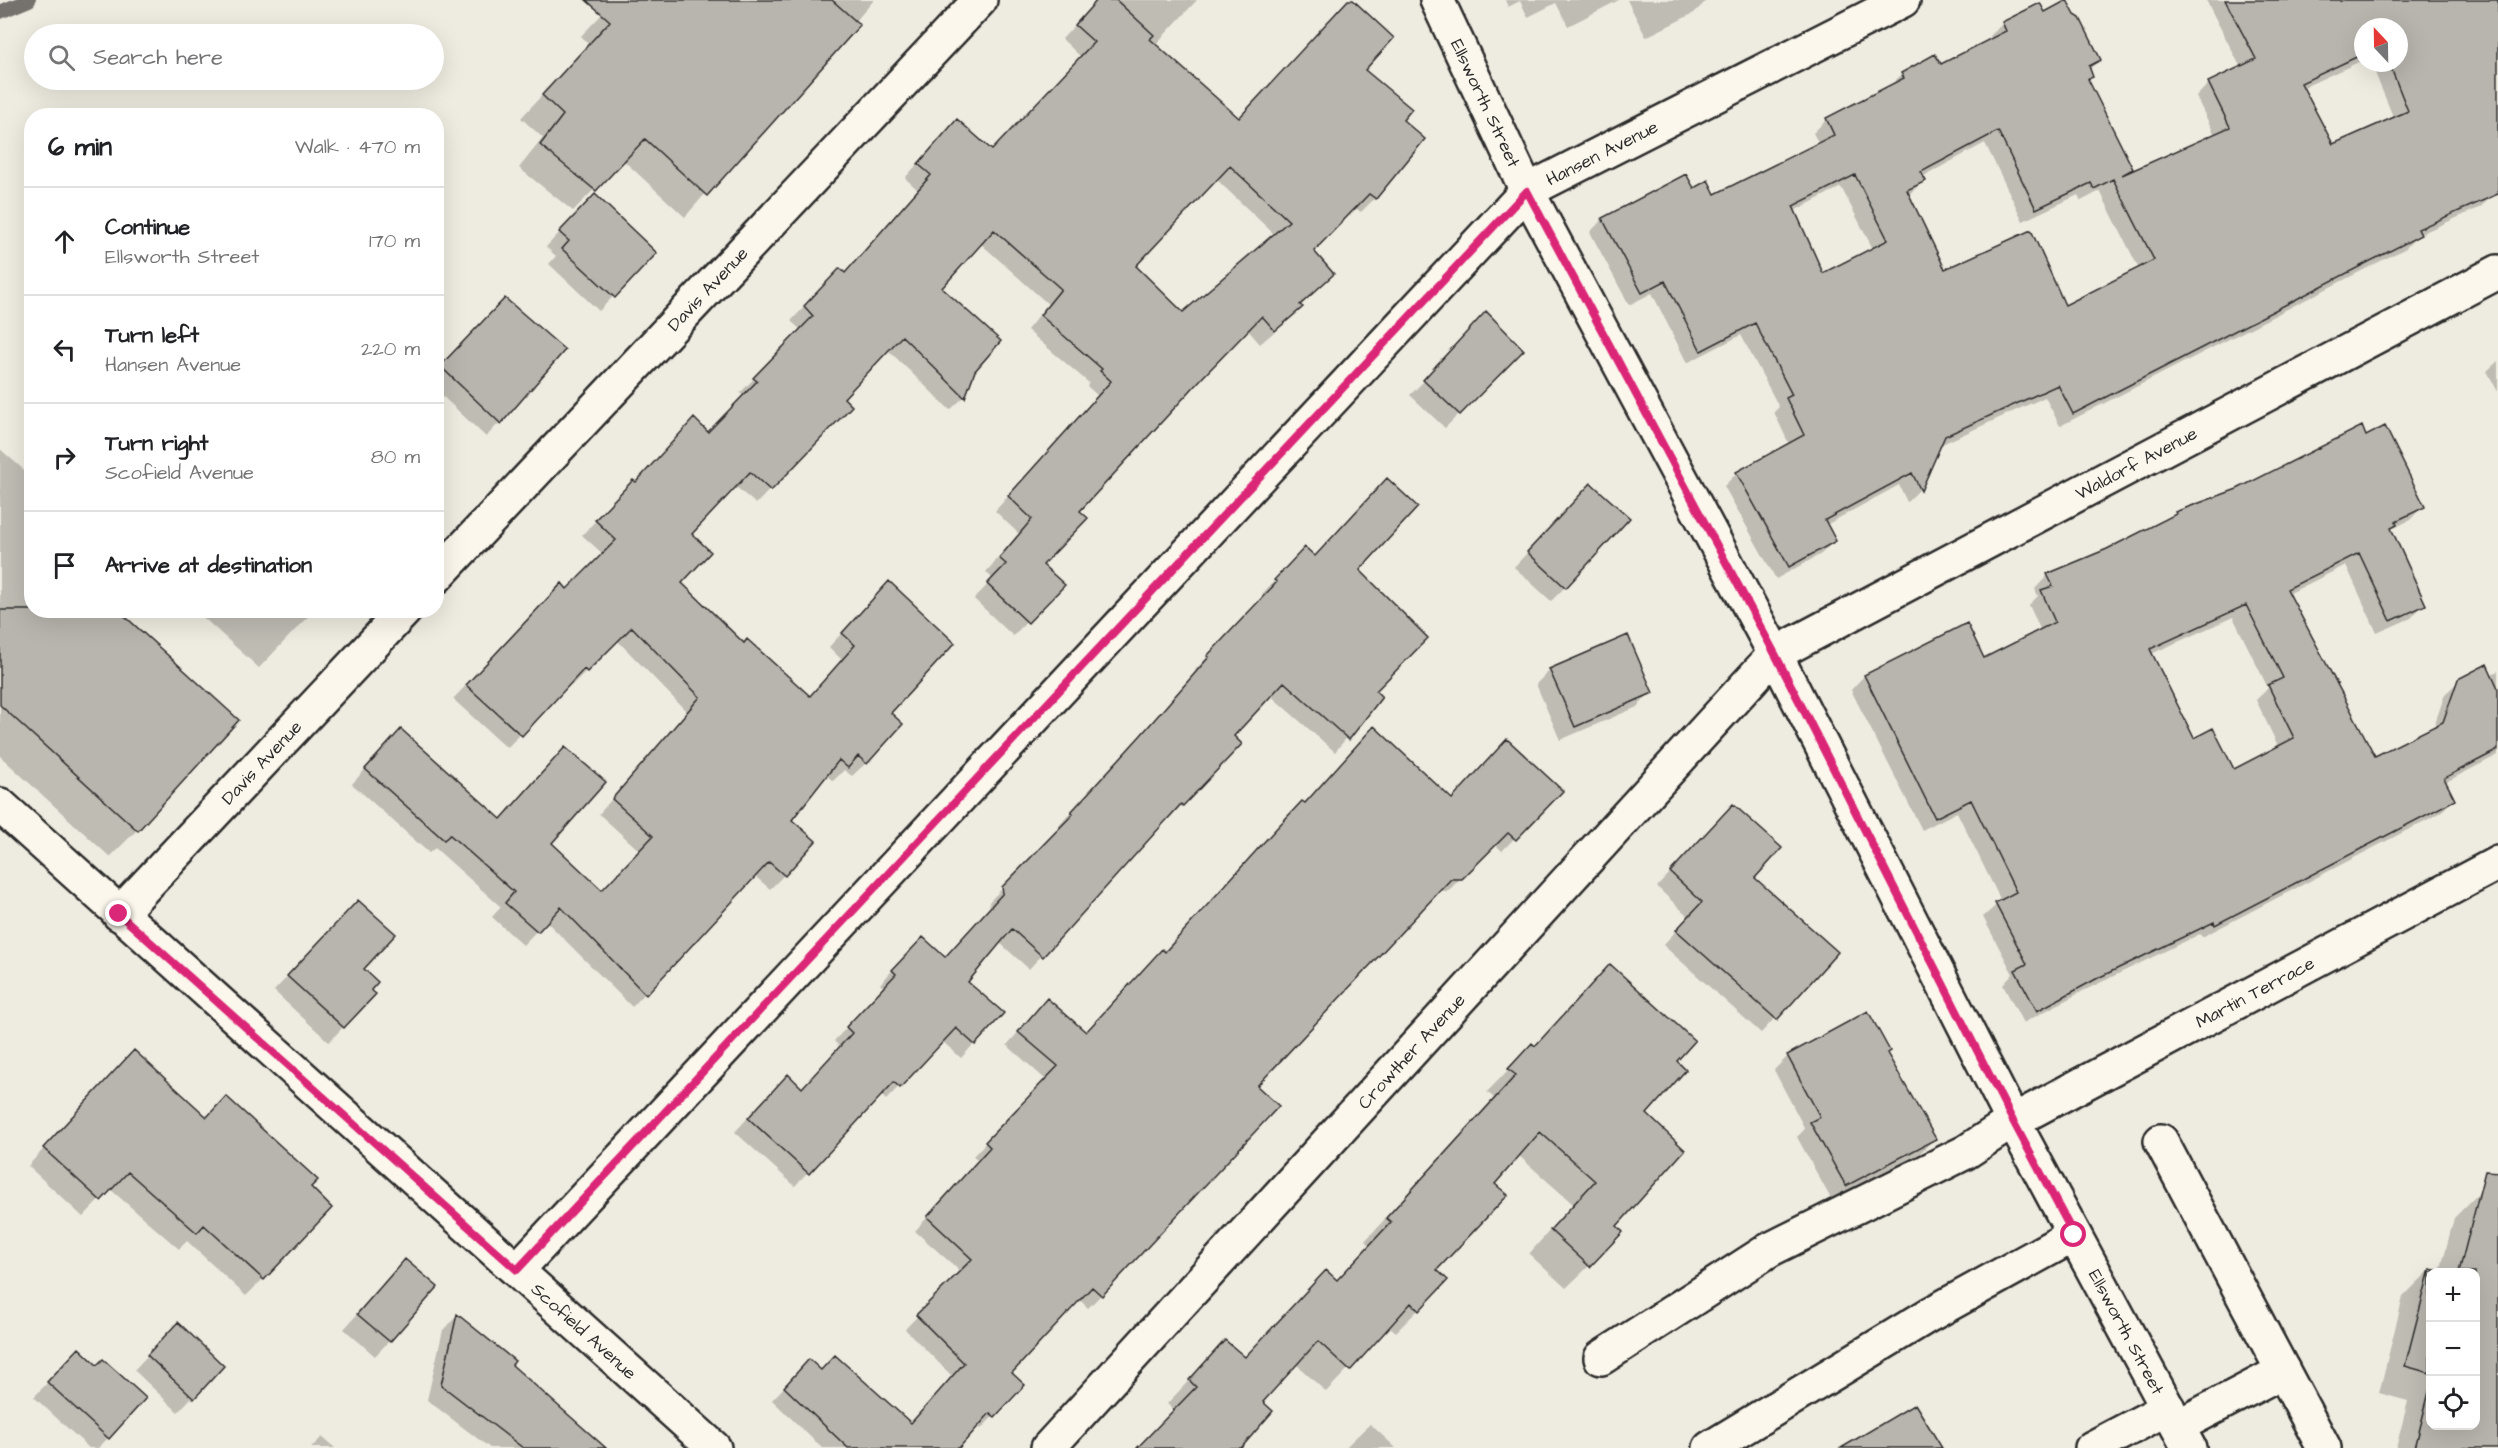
<!DOCTYPE html>
<meta charset="utf-8">
<style>
body{margin:0;font-family:"Architects Daughter",sans-serif;background:#f2f2f2;color:#202124}
.controls{position:absolute;right:18px;bottom:18px;display:grid;overflow:hidden;border-radius:12px;box-shadow:0 6px 24px #0002}
.controls button{width:54px;height:54px;display:grid;place-items:center;padding:0;border:0;border-bottom:2px solid #e0e0e0;background:#fff;color:#202124;font:30px sans-serif}
.compass{position:absolute;left:2354px;top:18px;width:54px;height:54px;border-radius:50%;background:#fff;box-shadow:0 6px 24px #0002;rotate:338deg}
.stop{position:absolute;width:18px;height:18px;margin:-14px;border:4px solid #db2777;border-radius:50%;background:#fff}
.stop.end{background:#db2777;border-color:#fff;box-shadow:0 2px 6px #0008}
.list{margin:0;padding:0;list-style:none}
h2{display:flex;justify-content:space-between;align-items:center;height:78px;margin:0;padding:0 24px;font-size:26px}
h2 small{font-size:20px;font-weight:400;color:#757577}
.list li{display:grid;grid-template-columns:39px 1fr auto;gap:18px;align-items:center;box-sizing:border-box;height:108px;padding:0 24px;border-top:2px solid #e0e0e0}
.list b{display:block;font-size:22px;white-space:nowrap}
.list p{margin:0;font-size:20px;white-space:nowrap;color:#757577}
.list em{font-size:20px;font-style:normal;color:#757577}
.icon{flex:none;width:33px;height:33px;fill:none;stroke:currentColor;stroke-width:2;stroke-linecap:round;stroke-linejoin:round}
.map{position:relative;flex:none;width:2498px;height:1448px;overflow:hidden}
.search{position:absolute;background:#fff;box-shadow:0 6px 24px #0002;left:24px;top:24px;width:420px;height:66px;display:flex;align-items:center;gap:15px;box-sizing:border-box;padding:0 21px;border-radius:33px;color:#757577;font-size:22px}
.panel{position:absolute;background:#fff;box-shadow:0 6px 24px #0002;left:24px;top:108px;width:420px;height:510px;border-radius:24px}
.map>svg:first-child{display:block}
.shadow{fill:#0003;fill-rule:evenodd}
.lines{fill:none;stroke-linecap:round;stroke-linejoin:round}
.stream{stroke:#74726e;stroke-width:14}
.building{fill:#b8b5ae;stroke:#2b2b2b;stroke-width:1.5;fill-rule:evenodd}
.minor-casing{stroke:#2b2b2b;stroke-width:38}
.minor{stroke:#fbf7ec;stroke-width:33}
.route{stroke:#db2777;stroke-width:8}
.labels{text-anchor:middle;dominant-baseline:central;stroke-width:5;stroke-linejoin:round;paint-order:stroke}
.street-label{font-size:18px;fill:#2b2b2b;stroke:#fbf7ec}
</style>
<div class="map">
<svg width="2498" height="1448" viewBox="0 0 2498 1448">
<rect width="100%" height="100%" fill="#eeebe0"/>
<filter id="ink" filterUnits="userSpaceOnUse"><feTurbulence type="fractalNoise" baseFrequency=".0167" numOctaves="2"/><feDisplacementMap in="SourceGraphic" scale="12" xChannelSelector="R" yChannelSelector="G"/><feConvolveMatrix kernelMatrix="1 2 1 2 8 2 1 2 1" color-interpolation-filters="sRGB"/></filter>
<g filter="url(#ink)">
<path class="shadow" d="M 593,0 L 874,0 L 685,217 L 623,160 L 573,211 L 519,168 L 543,138 L 521,118 L 589,44 L 581,36 L 605,11 Z
M 1098,0 L 1197,0 L 1155,45 L 1239,120 L 1350,0 L 1362,70 L 1401,120 L 1423,139 L 1375,198 L 1361,212 L 1354,207 L 1312,251 L 1332,274 L 1299,306 L 1301,307 L 1287,321 L 1260,344 L 1247,329 L 1078,512 L 1041,565 L 1062,585 L 1013,636 L 974,599 L 993,579 L 986,572 L 1019,534 L 995,511 L 1098,396 L 1087,386 L 1089,383 L 1027,330 L 1048,304 L 980,243 L 940,288 L 974,370 L 964,397 L 950,410 L 887,349 L 842,398 L 850,406 L 756,504 L 735,486 L 690,534 L 680,583 L 744,645 L 809,698 L 842,660 L 829,647 L 875,597 L 889,713 L 866,763 L 852,776 L 844,770 L 833,781 L 826,775 L 790,820 L 784,875 L 770,889 L 755,876 L 632,1007 L 546,921 L 523,945 L 492,917 L 501,907 L 435,848 L 429,853 L 352,784 L 387,745 L 500,821 L 550,843 L 601,892 L 640,851 L 599,814 L 687,712 L 617,640 L 572,685 L 569,682 L 507,748 L 453,699 L 548,599 L 567,591 L 604,555 L 582,535 L 633,482 L 635,483 L 708,433 L 744,396 L 740,393 L 801,330 L 791,321 L 826,284 L 844,274 L 918,190 L 905,178 L 943,135 L 992,151 L 1081,57 L 1062,39 ZM 1216,179 L 1275,235 L 1183,314 L 1134,267 Z
M 1505,0 L 1619,0 L 1568,26 L 1556,3 L 1528,17 L 1520,1 L 1508,7 Z
M 1627,0 L 1707,0 L 1694,13 L 1646,37 Z
M 2206,0 L 2498,0 L 2498,192 L 2479,208 L 2418,235 L 2406,248 L 2060,426 L 2045,397 L 1940,445 L 1919,490 L 1907,502 L 1899,485 L 1826,525 L 1834,541 L 1821,554 L 1776,579 L 1724,486 L 1737,473 L 1789,444 L 1774,412 L 1779,407 L 1741,335 L 1687,363 L 1652,293 L 1629,305 L 1590,232 L 1603,219 L 1693,190 L 1714,196 L 1819,144 L 1813,133 L 1827,119 L 1888,88 L 1902,74 L 1935,56 L 1940,66 L 1992,40 L 1990,36 L 2003,23 L 2044,14 L 2099,60 L 2089,70 L 2092,76 L 2087,81 L 2131,169 L 2125,175 L 2215,135 L 2196,97 L 2209,83 L 2241,68 ZM 2363,27 L 2399,27 L 2399,63 L 2371,63 L 2394,119 L 2333,146 L 2302,88 L 2363,60 ZM 1985,143 L 2023,221 L 2078,195 L 2081,201 L 2100,191 L 2139,269 L 2064,307 L 1944,271 L 1908,195 L 1924,181 L 1922,177 ZM 1841,187 L 1873,249 L 1823,275 L 1794,211 Z
M 581,210 L 655,253 L 599,311 L 549,264 L 556,256 L 546,247 Z
M 1486,313 L 1522,350 L 1445,428 L 1410,395 L 1433,372 L 1435,365 Z
M 491,314 L 500,422 L 486,437 L 436,390 L 436,371 Z
M 2498,361 L 2498,392 L 2487,371 Z
M 2365,438 L 2423,506 L 2410,520 L 2390,530 L 2424,604 L 2411,618 L 2377,633 L 2346,565 L 2288,594 L 2375,758 L 2433,729 L 2445,694 L 2459,681 L 2490,675 L 2498,671 L 2498,755 L 2444,783 L 2453,800 L 2440,813 L 2202,937 L 2200,934 L 2083,991 L 2023,1023 L 2003,985 L 2013,974 L 1983,917 L 2001,901 L 1957,812 L 1922,830 L 1851,690 L 1864,676 L 1966,625 L 1984,660 L 2041,631 L 2029,605 L 2038,596 L 2035,589 L 2048,575 L 2108,550 L 2170,519 L 2176,513 ZM 2233,617 L 2268,688 L 2256,700 L 2279,748 L 2233,771 L 2193,740 L 2151,654 Z
M 0,449 L 32,477 L 32,610 L 137,830 L 110,857 L 0,756 Z
M 1577,499 L 1565,587 L 1551,601 L 1514,567 Z
M 1315,558 L 1358,570 L 1374,691 L 1380,697 L 1335,752 L 1270,695 L 1231,736 L 1240,744 L 1182,805 L 1169,819 L 1167,817 L 1029,969 L 999,942 L 965,983 L 1002,1013 L 961,1058 L 942,1041 L 886,1100 L 880,1094 L 795,1186 L 735,1132 L 774,1089 L 802,1089 L 840,1047 L 834,1041 L 884,988 L 880,984 L 909,952 L 944,958 L 990,908 L 989,902 L 1061,829 L 1058,826 L 1128,750 L 1196,671 L 1195,670 L 1265,596 L 1262,594 L 1292,562 Z
M 195,610 L 314,610 L 259,668 Z
M 1550,670 L 1651,692 L 1637,707 L 1560,740 L 1536,684 Z
M 1561,791 L 1502,851 L 1495,844 L 1448,891 L 1438,891 L 1255,1086 L 1277,1106 L 1101,1295 L 1088,1308 L 1079,1299 L 1010,1373 L 1023,1385 L 981,1429 L 977,1425 L 957,1448 L 822,1448 L 772,1400 L 809,1361 L 820,1371 L 911,1424 L 953,1377 L 905,1329 L 961,1272 L 915,1231 L 979,1160 L 973,1156 L 1046,1080 L 1007,1045 L 1035,1013 L 1085,1033 L 1304,805 L 1452,801 Z
M 1719,820 L 1753,878 L 1836,952 L 1761,1033 L 1663,945 L 1689,917 L 1657,887 Z
M 344,916 L 369,990 L 374,994 L 329,1042 L 274,991 Z
M 1532,1045 L 1675,1061 L 1645,1115 L 1615,1226 L 1621,1232 L 1589,1266 L 1566,1288 L 1529,1254 L 1573,1204 L 1518,1155 L 1493,1184 L 1435,1270 L 1418,1310 L 1396,1332 L 1389,1326 L 1326,1392 L 1296,1364 L 1261,1402 L 1239,1448 L 1138,1448 L 1174,1410 L 1167,1404 L 1225,1342 L 1245,1358 L 1336,1281 L 1369,1245 L 1365,1241 L 1494,1098 L 1487,1092 Z
M 1885,1053 L 1934,1139 L 1920,1153 L 1831,1199 L 1797,1137 L 1805,1129 L 1774,1070 L 1788,1056 Z
M 117,1069 L 207,1118 L 309,1187 L 263,1279 L 246,1296 L 187,1241 L 179,1249 L 110,1189 L 83,1217 L 28,1166 Z
M 2481,1191 L 2498,1196 L 2498,1448 L 2396,1448 L 2408,1401 L 2379,1393 L 2403,1297 L 2430,1270 L 2439,1272 L 2430,1272 L 2430,1426 L 2476,1426 L 2476,1272 L 2440,1272 L 2454,1218 Z
M 405,1261 L 389,1341 L 375,1356 L 344,1329 Z
M 457,1316 L 510,1365 L 575,1448 L 490,1448 L 427,1400 L 443,1330 Z
M 164,1338 L 192,1397 L 178,1412 L 134,1370 Z
M 65,1364 L 108,1438 L 98,1448 L 89,1448 L 34,1397 Z
M 1370,1424 L 1396,1448 L 1345,1448 L 1353,1440 Z
M 322,1437 L 335,1448 L 311,1448 Z"/>
<g class="lines">
<path class="stream" d="M 0,12 L 29,0"/>
</g>
<path class="building" d="M 586,0 L 832,0 L 860,25 L 707,196 L 645,139 L 596,191 L 540,145 L 563,115 L 542,95 L 610,21 Z
M 1097,0 L 1116,0 L 1154,35 L 1150,39 L 1239,118 L 1348,0 L 1353,0 L 1394,38 L 1365,70 L 1412,109 L 1403,120 L 1425,139 L 1376,199 L 1369,194 L 1314,251 L 1334,274 L 1300,305 L 1303,307 L 1275,331 L 1262,316 L 1202,378 L 1080,511 L 1088,518 L 1043,565 L 1065,585 L 1028,623 L 987,584 L 1006,564 L 999,558 L 1032,519 L 1008,496 L 1111,381 L 1100,371 L 1102,369 L 1040,315 L 1061,289 L 994,230 L 942,288 L 1001,341 L 975,371 L 965,398 L 902,336 L 844,398 L 852,406 L 771,491 L 750,472 L 692,534 L 711,552 L 682,583 L 744,643 L 747,639 L 810,696 L 855,645 L 842,633 L 889,581 L 955,643 L 891,713 L 903,724 L 867,764 L 858,756 L 848,768 L 839,760 L 792,820 L 816,841 L 785,876 L 769,862 L 646,995 L 561,907 L 538,932 L 505,903 L 514,892 L 450,835 L 444,840 L 365,769 L 401,729 L 501,819 L 565,747 L 606,782 L 552,843 L 602,890 L 653,836 L 612,799 L 700,697 L 632,627 L 587,672 L 584,669 L 522,736 L 466,685 L 562,583 L 567,589 L 616,540 L 595,520 L 633,480 L 636,482 L 694,418 L 708,432 L 757,381 L 753,378 L 813,316 L 804,306 L 840,268 L 845,273 L 931,175 L 918,164 L 957,119 L 992,150 L 1094,42 L 1075,25 ZM 1230,166 L 1289,221 L 1183,312 L 1136,266 Z
M 2067,0 L 2075,15 L 2080,18 L 2101,60 L 2089,66 L 2093,77 L 2088,79 L 2133,169 L 2122,175 L 2230,127 L 2208,82 L 2256,59 L 2225,0 L 2498,0 L 2498,194 L 2418,229 L 2421,235 L 2073,414 L 2058,385 L 1945,436 L 1921,491 L 1912,473 L 1825,520 L 1836,541 L 1789,567 L 1736,472 L 1804,435 L 1786,398 L 1792,395 L 1755,323 L 1701,351 L 1665,281 L 1642,293 L 1602,218 L 1686,174 L 1694,188 L 1708,180 L 1715,194 L 1834,135 L 1826,118 L 1904,78 L 1901,73 L 1935,54 L 1941,64 L 2006,31 L 2002,22 L 2040,3 L 2045,12 ZM 2363,27 L 2399,27 L 2399,63 L 2389,63 L 2408,111 L 2333,144 L 2301,83 L 2363,54 ZM 1998,131 L 2036,209 L 2091,183 L 2094,189 L 2113,179 L 2154,260 L 2065,305 L 2031,230 L 1945,269 L 1907,190 L 1926,181 L 1921,172 ZM 1855,175 L 1888,240 L 1823,273 L 1793,206 Z
M 595,194 L 657,253 L 615,298 L 562,249 L 569,241 L 559,232 Z
M 505,298 L 565,350 L 501,424 L 440,366 Z
M 1486,311 L 1524,350 L 1460,415 L 1423,380 Z
M 2362,426 L 2366,436 L 2385,426 L 2425,507 L 2396,521 L 2397,525 L 2391,528 L 2426,605 L 2391,621 L 2359,553 L 2287,589 L 2375,756 L 2443,722 L 2458,679 L 2487,664 L 2498,688 L 2498,750 L 2444,778 L 2455,800 L 2215,925 L 2214,922 L 2098,978 L 2037,1011 L 2015,970 L 2027,964 L 1995,903 L 2016,892 L 1971,800 L 1935,818 L 1864,675 L 1967,623 L 1984,658 L 2055,622 L 2041,590 L 2053,586 L 2047,574 L 2107,549 L 2176,514 L 2175,512 L 2237,489 ZM 2246,605 L 2283,678 L 2268,685 L 2294,738 L 2234,769 L 2213,728 L 2194,738 L 2150,649 Z
M 1387,478 L 1418,507 L 1360,570 L 1428,638 L 1376,691 L 1382,697 L 1349,740 L 1284,682 L 1234,736 L 1242,744 L 1183,806 L 1181,804 L 1043,957 L 1012,929 L 968,982 L 1004,1013 L 975,1045 L 956,1028 L 900,1088 L 894,1082 L 809,1174 L 748,1118 L 788,1074 L 802,1088 L 852,1033 L 846,1027 L 896,974 L 892,970 L 923,937 L 945,957 L 1003,893 L 1002,887 L 1073,814 L 1071,812 L 1141,735 L 1209,657 L 1207,656 L 1277,582 L 1274,580 L 1305,547 L 1315,556 Z
M 1591,483 L 1630,518 L 1566,588 L 1527,552 Z
M 0,610 L 118,610 L 239,720 L 138,831 L 0,705 Z
M 1628,635 L 1653,693 L 1575,727 L 1549,669 Z
M 1374,726 L 1452,799 L 1507,739 L 1563,791 L 1516,840 L 1508,833 L 1462,879 L 1451,879 L 1257,1086 L 1279,1106 L 1102,1296 L 1092,1287 L 1012,1373 L 1025,1385 L 995,1417 L 990,1413 L 959,1448 L 848,1448 L 784,1387 L 809,1359 L 821,1370 L 835,1355 L 911,1423 L 964,1363 L 916,1315 L 972,1259 L 927,1217 L 990,1147 L 985,1142 L 1058,1066 L 1018,1032 L 1047,998 L 1086,1032 L 1162,949 L 1165,952 L 1273,832 L 1302,801 L 1305,803 Z
M 1733,804 L 1782,848 L 1755,878 L 1838,952 L 1777,1020 L 1676,930 L 1702,902 L 1670,872 Z
M 358,900 L 396,934 L 364,969 L 378,982 L 371,990 L 376,994 L 344,1028 L 287,976 Z
M 1610,964 L 1695,1041 L 1677,1061 L 1686,1070 L 1647,1114 L 1685,1150 L 1617,1226 L 1623,1232 L 1590,1267 L 1550,1230 L 1595,1181 L 1540,1132 L 1495,1184 L 1508,1195 L 1437,1270 L 1448,1280 L 1419,1311 L 1411,1303 L 1350,1371 L 1318,1341 L 1263,1402 L 1273,1411 L 1241,1448 L 1137,1448 L 1196,1387 L 1189,1380 L 1225,1340 L 1245,1357 L 1326,1270 L 1337,1280 L 1391,1222 L 1386,1218 L 1516,1075 L 1508,1069 L 1532,1043 L 1535,1046 Z
M 1868,1011 L 1890,1051 L 1887,1053 L 1936,1139 L 1846,1186 L 1810,1122 L 1820,1117 L 1787,1055 Z
M 134,1050 L 207,1117 L 226,1096 L 318,1180 L 311,1187 L 332,1208 L 264,1280 L 204,1225 L 197,1233 L 128,1172 L 101,1201 L 43,1148 Z
M 2485,1171 L 2498,1172 L 2498,1448 L 2415,1448 L 2430,1388 L 2430,1425 L 2475,1425 L 2475,1272 L 2459,1272 Z
M 405,1259 L 438,1287 L 390,1342 L 357,1314 Z
M 2430,1269 L 2445,1272 L 2430,1272 L 2430,1373 L 2405,1366 Z
M 457,1314 L 515,1361 L 512,1365 L 606,1448 L 523,1448 L 441,1385 Z
M 178,1322 L 224,1366 L 194,1399 L 147,1355 Z
M 79,1348 L 97,1365 L 103,1359 L 146,1398 L 109,1439 L 47,1382 Z
M 1915,1404 L 1942,1448 L 1841,1448 Z"/>
<g class="lines">
<g class="minor-casing">
<g id="minor">
<path id="s1" d="M 1437,0 L 1527,191 L 1775,654 L 2013,1121 L 2189,1448"/>
<path id="s2" d="M 436,577 L 980,0"/>
<path id="s3" d="M 0,805 L 714,1448"/>
<path id="s4" d="M 119,914 L 405,610"/>
<path d="M 2161,1141 L 2283,1371 L 2178,1426"/>
<path id="s5" d="M 517,1270 L 1527,191 L 1903,0"/>
<path id="s6" d="M 1601,1358 L 1769,1250 L 1966,1152 L 2013,1121 L 2498,863"/>
<path d="M 2283,1371 L 2324,1448"/>
<path id="s7" d="M 1048,1448 L 1775,654 L 2498,272"/>
<path d="M 1710,1448 L 1929,1315 L 2074,1235"/>
<path d="M 2092,1448 L 2168,1408"/>
</g>
</g>
<use href="#minor" class="minor"/>
</g>
</g>
<g class="lines" filter="url(#ink)">
<path class="route" d="M 119,914 L 517,1270 L 1527,191 L 1775,654 L 2013,1121 L 2074,1235"/>
</g>
<g class="labels">
<g class="street-label">
<text stroke="none"><textPath href="#s1" startOffset="114">Ellsworth Street</textPath></text>
<text stroke="none"><textPath href="#s5" startOffset="1562">Hansen Avenue</textPath></text>
<text stroke="none"><textPath href="#s2" startOffset="396">Davis Avenue</textPath></text>
<text stroke="none"><textPath href="#s7" startOffset="1485">Waldorf Avenue</textPath></text>
<text stroke="none"><textPath href="#s4" startOffset="208">Davis Avenue</textPath></text>
<text stroke="none"><textPath href="#s6" startOffset="750">Martin Terrace</textPath></text>
<text stroke="none"><textPath href="#s7" startOffset="538">Crowther Avenue</textPath></text>
<text stroke="none"><textPath href="#s3" startOffset="786">Scofield Avenue</textPath></text>
<text stroke="none"><textPath href="#s1" startOffset="1500">Ellsworth Street</textPath></text>
</g>
</g>
</svg>
<div class="controls">
<button>+</button>
<button>−</button>
<button><svg class="icon" aria-label="locate" viewBox="0 0 24 24"><circle cx="12" cy="12" r="6"/><path d="M12 2v4M12 18v4M2 12h4M18 12h4"/></svg></button>
</div>
<svg class="compass" viewBox="-18 -18 36 36"><path d="M0-13l5 13h-10z" fill="#e53935"/><path d="M0 13l5-13h-10z" fill="#757577"/></svg>
<div class="stop" style="left:2074px;top:1235px"></div>
<div class="stop end" style="left:119px;top:914px"></div>
<div class="search"><svg class="icon" aria-label="search" viewBox="0 0 24 24"><circle cx="10" cy="10" r="6"/><path d="M15 15l6 6"/></svg>Search here</div>
<section class="panel">
<h2>6 min<small>Walk · 470 m</small></h2>
<ul class="list">
<li><svg class="icon" aria-label="ahead" viewBox="0 0 24 24"><path d="M12 20V5M6 11l6-6 6 6"/></svg><div><b>Continue</b><p>Ellsworth Street</p></div><em>170 m</em></li>
<li><svg class="icon" aria-label="left" viewBox="0 0 24 24"><path d="M17 20v-9H6M10 6l-5 5 5 5"/></svg><div><b>Turn left</b><p>Hansen Avenue</p></div><em>220 m</em></li>
<li><svg class="icon" aria-label="right" viewBox="0 0 24 24"><path d="M7 20v-9h11M14 6l5 5-5 5"/></svg><div><b>Turn right</b><p>Scofield Avenue</p></div><em>80 m</em></li>
<li><svg class="icon" aria-label="arrive" viewBox="0 0 24 24"><path d="M6 21V4h12l-3 4 3 4H6"/></svg><div><b>Arrive at destination</b></div></li>
</ul>
</section>
</div>
